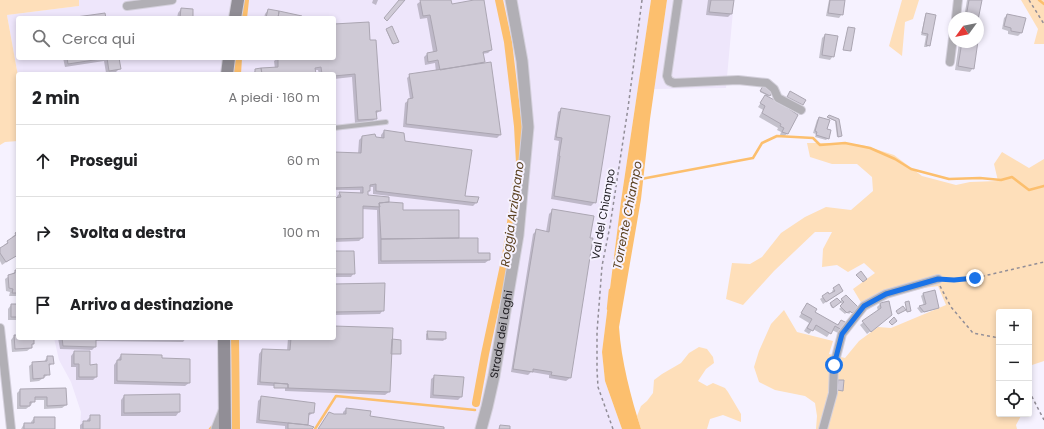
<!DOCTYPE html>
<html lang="it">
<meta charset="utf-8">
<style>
body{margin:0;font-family:Poppins,sans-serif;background:#f2f2f2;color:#202124}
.controls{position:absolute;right:12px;bottom:12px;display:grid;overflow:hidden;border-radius:4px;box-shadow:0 2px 6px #0003}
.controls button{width:36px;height:36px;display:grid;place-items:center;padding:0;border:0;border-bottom:1px solid #e0e0e0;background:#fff;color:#202124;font:20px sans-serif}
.compass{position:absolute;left:948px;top:12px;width:36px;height:36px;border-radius:50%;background:#fff;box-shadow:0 2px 6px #0003;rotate:237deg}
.stop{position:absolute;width:12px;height:12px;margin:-9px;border:3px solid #1a73e8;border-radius:50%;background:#fff}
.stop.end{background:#1a73e8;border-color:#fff;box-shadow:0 1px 4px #0008}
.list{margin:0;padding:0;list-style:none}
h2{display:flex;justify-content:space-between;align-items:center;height:52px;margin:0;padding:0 16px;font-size:17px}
h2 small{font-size:13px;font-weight:400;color:#757577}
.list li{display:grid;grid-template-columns:26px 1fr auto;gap:12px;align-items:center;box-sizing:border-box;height:72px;padding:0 16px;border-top:1px solid #e0e0e0}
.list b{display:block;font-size:15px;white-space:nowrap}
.list em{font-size:13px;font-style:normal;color:#757577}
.icon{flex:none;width:22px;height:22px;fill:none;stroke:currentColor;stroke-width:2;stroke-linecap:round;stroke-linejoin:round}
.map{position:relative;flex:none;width:1044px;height:429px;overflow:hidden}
.search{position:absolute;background:#fff;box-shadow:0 2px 6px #0003;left:16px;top:16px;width:320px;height:44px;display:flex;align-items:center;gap:10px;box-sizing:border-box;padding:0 14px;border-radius:4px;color:#757577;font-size:15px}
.panel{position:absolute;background:#fff;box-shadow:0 2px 6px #0003;left:16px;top:72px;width:320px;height:268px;border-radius:4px}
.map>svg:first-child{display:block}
.built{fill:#eee6fb;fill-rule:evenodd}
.green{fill:#fedfba}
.water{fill:#fcbf6e}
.shadow{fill:#0003}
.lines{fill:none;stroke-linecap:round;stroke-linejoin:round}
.stream{stroke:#fcbf6e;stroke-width:2.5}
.canal{stroke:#fcbf6e;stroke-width:8}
.building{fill:#cfcad6;stroke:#aba6b2}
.service-casing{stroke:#d4d0dc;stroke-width:6}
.minor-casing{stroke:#d4d0dc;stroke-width:10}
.tertiary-casing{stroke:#d4d0dc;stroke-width:13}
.secondary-casing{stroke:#d4d0dc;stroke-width:14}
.path{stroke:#918d97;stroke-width:1.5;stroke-dasharray:3 3;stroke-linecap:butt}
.service{stroke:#b1afb5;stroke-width:4}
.minor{stroke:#b1afb5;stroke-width:8}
.tertiary{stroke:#b1afb5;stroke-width:11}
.secondary{stroke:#918e96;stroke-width:12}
.route{stroke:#1a73e8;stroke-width:5}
.labels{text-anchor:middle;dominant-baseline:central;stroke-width:4;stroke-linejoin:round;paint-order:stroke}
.street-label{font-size:11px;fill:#222025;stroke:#f6f2ff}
.water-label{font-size:12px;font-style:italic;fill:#5b411f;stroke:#f6f2ff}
</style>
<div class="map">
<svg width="1044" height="429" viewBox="0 0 1044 429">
<rect width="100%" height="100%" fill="#f6f2ff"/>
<path class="built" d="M 79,0 L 651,0 L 621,201 L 602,352 L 605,381 L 622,429 L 80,429 L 81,412 L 71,382 L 59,360 L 54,338 L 334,338 L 334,74 L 18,74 L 18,76 L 7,15 L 79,6 ZM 18,18 L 334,18 L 334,58 L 18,58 Z
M 667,0 L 734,0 L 726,88 L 654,89 Z"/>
<path class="green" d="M 0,0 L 79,0 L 79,6 L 7,15 L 18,76 L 18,141 L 5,142 L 0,145 Z
M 902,0 L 919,0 L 913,19 L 905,22 L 902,56 L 889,46 Z
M 1021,0 L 1044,0 L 1044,44 L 1034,44 L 1038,29 Z
M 807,143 L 848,143 L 866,146 L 894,155 L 922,176 L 956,185 L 970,182 L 998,181 L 994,164 L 1002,152 L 1029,168 L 1044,159 L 1044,361 L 1029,366 L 1029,312 L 999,312 L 999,414 L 1022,414 L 1016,425 L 1017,429 L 816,429 L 817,416 L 815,403 L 805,396 L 775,390 L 759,382 L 754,367 L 759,351 L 771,324 L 784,310 L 797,332 L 833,341 L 829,354 L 845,358 L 859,341 L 878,327 L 891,328 L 946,305 L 938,286 L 924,288 L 888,297 L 865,309 L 853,289 L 875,273 L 864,263 L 848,272 L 837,265 L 822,267 L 823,249 L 832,232 L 815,232 L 774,271 L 743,305 L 726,299 L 732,263 L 750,264 L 762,257 L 781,233 L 805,217 L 826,207 L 851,210 L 873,191 L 872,177 L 857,164 L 832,164 L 810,157 Z
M 699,347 L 707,349 L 713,357 L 714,363 L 706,369 L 698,381 L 707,386 L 713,383 L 725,388 L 728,392 L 741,414 L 741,422 L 723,415 L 710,419 L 707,429 L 641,429 L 637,416 L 641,406 L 647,401 L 653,393 L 654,380 L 662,374 L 681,363 L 689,353 Z"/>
<path class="water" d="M 651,0 L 667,0 L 650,119 L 641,199 L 619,327 C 621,360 631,398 641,429 L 622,429 L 605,381 L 602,352 L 621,201 Z"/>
<path class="shadow" d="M 373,0 L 378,0 L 376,5 L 372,3 Z
M 426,0 L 450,0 L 451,5 L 483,0 L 491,50 L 488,53 L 482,54 L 484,63 L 490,63 L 500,135 L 497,138 L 403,127 L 405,103 L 410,99 L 407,78 L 410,75 L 436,72 L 435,63 L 425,65 L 424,57 L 427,54 L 433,52 L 427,18 L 420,19 L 417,4 L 421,1 Z
M 708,0 L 733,0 L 731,14 L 728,17 L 706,15 Z
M 829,0 L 844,0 L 842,14 L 839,18 L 826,16 Z
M 967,0 L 981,0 L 977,18 L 964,18 Z
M 181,9 L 192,18 L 177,18 L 178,13 Z
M 268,10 L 300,18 L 264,18 L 265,14 Z
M 927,14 L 929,45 L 927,47 L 924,47 L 926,36 L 921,35 L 925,16 Z
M 1007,15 L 1021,33 L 1018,36 L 1008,34 L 1008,31 L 1002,29 L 1004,18 Z
M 334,25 L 369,41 L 380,111 L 375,114 L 376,118 L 372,122 L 355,123 L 352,77 L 334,79 L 334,74 L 319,74 L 318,70 L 315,70 L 315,74 L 252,74 L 256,70 L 275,69 L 274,61 L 278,58 L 334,58 Z
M 386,30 L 387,30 L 397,42 L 392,44 Z
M 825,35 L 833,56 L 830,60 L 819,58 L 822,38 Z
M 960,42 L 977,42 L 973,68 L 970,72 L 955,70 L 959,43 Z
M 63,58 L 124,58 L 118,59 L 120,68 L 116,72 L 106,73 L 104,61 L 65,67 Z
M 762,88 L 771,91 L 767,98 L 797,115 L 787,134 L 783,137 L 780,135 L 781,132 L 777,130 L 778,128 L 759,117 L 763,110 L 758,107 L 766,95 L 760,92 Z
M 790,93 L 804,100 L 800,107 L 786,99 Z
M 562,109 L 595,202 L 591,206 L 551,199 L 559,141 L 554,140 L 558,112 Z
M 829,117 L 838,120 L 840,136 L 837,137 L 835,121 L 828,118 Z
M 819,118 L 826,130 L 828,138 L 826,140 L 815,137 L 816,134 L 813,133 L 817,120 Z
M 384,131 L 404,142 L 464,197 L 476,203 L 473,206 L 373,194 L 373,187 L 369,187 L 367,196 L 388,203 L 489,260 L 485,263 L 378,264 L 377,210 L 362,209 L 362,238 L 359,241 L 334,242 L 334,199 L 337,199 L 337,196 L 340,193 L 360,194 L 360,190 L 334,190 L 334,153 L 358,154 L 359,140 L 362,137 L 381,139 L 381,135 Z
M 553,210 L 570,378 L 566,381 L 549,378 L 549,375 L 531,372 L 528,375 L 511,372 L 533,234 L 536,231 L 546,232 L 549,214 Z
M 18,232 L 18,254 L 2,265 L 0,261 L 0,249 L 5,246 L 4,245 L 13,238 L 12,237 Z
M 334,252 L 354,273 L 351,277 L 334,277 Z
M 16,271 L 18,271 L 18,294 L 16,296 L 9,296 L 10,292 L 6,291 L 5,279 Z
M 334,285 L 383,310 L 380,314 L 334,315 Z
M 834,289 L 840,293 L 823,304 L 820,299 L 827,294 L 829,296 L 833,293 L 832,291 Z
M 923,294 L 938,307 L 936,309 L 921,313 L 917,308 L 919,307 L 924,306 L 921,296 Z
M 846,296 L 856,307 L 849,314 L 847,312 L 845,314 L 839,309 L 843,305 L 840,302 L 832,308 L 830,305 L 837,299 L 839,302 Z
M 807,304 L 813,312 L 837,325 L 841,321 L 845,324 L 838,333 L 832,330 L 827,337 L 813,329 L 809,334 L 804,331 L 809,323 L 799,317 Z
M 880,304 L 891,315 L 867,334 L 860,325 L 878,311 L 877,307 Z
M 11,305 L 18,305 L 18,320 L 8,320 L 8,309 Z
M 334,327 L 391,340 L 400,354 L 390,354 L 389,392 L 385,395 L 285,391 L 285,388 L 274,388 L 274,386 L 257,385 L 259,354 L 262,350 L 287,351 L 288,338 L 334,338 Z
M 428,332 L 445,339 L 443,341 L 426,340 L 426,334 Z
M 14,336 L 18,336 L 18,338 L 33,338 L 33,343 L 31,346 L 31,348 L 27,351 L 12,352 L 11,340 Z
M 58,338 L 186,338 L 183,342 L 95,341 L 95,347 L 92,350 L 60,349 Z
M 74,352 L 89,366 L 96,377 L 93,380 L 76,380 L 76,367 L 71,367 L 71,356 Z
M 121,355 L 161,359 L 189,383 L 185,386 L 114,384 L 114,365 Z
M 47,357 L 53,363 L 48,367 L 49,374 L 39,381 L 30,382 L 29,366 L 33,363 L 44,362 Z
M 435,376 L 461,397 L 458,400 L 430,398 L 431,379 Z
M 65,389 L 66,405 L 62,408 L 44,409 L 44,400 L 34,400 L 31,405 L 26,409 L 17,409 L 17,393 L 20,390 Z
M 179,395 L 179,412 L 176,416 L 121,416 L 121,400 L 124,396 Z
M 262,397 L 313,413 L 308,416 L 307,425 L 311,429 L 285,429 L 285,426 L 256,423 L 258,401 Z
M 346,409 L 369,417 L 443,429 L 318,429 L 326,417 L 343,415 L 343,412 Z
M 91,416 L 99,429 L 80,429 L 80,425 L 84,422 L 87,422 L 87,420 Z
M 34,418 L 54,429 L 21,429 L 24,424 L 31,424 L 31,422 Z"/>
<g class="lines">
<path class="stream" d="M 1039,0 L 1044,4
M 641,179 L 753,158 L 762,143 L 777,136 L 813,138 L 820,145 L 845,143 L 870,148 L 895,159 L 911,169 L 949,179 L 980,178 L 1001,180 L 1012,177 L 1029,190 L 1044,186
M 608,309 L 610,290
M 210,429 L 212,427
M 315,429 L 336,396 L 475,410"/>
<path class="canal" d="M 499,0 L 508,42 L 518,126 L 520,163
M 243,18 L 245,0
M 237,74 L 238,58
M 235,338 L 236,429
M 476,403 L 485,354 L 506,256 L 518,176"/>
</g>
<path class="building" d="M 399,0 L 405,0 L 387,21 L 384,18 Z
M 420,0 L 451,0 L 452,4 L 474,0 L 484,0 L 492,50 L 483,52 L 485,62 L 440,70 L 438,60 L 428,62 L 427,53 L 437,51 L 430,15 L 423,16 Z
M 711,0 L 734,0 L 732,14 L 709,12 Z
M 830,0 L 845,0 L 843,15 L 828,13 Z
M 969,0 L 982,0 L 978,20 L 978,18 L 966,17 Z
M 181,8 L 193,9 L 193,18 L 180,18 Z
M 268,9 L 279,11 L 278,18 L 266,18 Z
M 279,11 L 302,16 L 301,18 L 278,18 Z
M 105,13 L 106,18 L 68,18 L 91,15 Z
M 926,13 L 936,15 L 930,46 L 926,45 L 928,34 L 922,33 Z
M 1007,14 L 1026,18 L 1022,33 L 1011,31 L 1011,28 L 1004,26 Z
M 369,22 L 370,40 L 376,40 L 381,111 L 376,111 L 377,119 L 358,120 L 355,74 L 334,76 L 334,74 L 322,74 L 321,67 L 315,68 L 316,74 L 262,74 L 261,68 L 278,67 L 278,58 L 334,58 L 334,24 Z
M 392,26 L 399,42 L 393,44 L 386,29 Z
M 848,27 L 855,28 L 851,51 L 843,50 Z
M 825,34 L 838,36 L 834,57 L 822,55 Z
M 978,41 L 974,69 L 958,66 L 962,42 Z
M 67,58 L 119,58 L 121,69 L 109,71 L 107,58 L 68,64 Z
M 491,62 L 501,135 L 406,124 L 408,99 L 413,98 L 409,74 Z
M 261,68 L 262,74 L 255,74 L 255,69 Z
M 763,86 L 773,91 L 770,96 L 760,91 Z
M 790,91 L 806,100 L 803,105 L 787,97 Z
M 765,95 L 782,104 L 798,115 L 788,134 L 782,132 L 784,128 L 780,126 L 781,124 L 762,113 L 765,106 L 760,103 Z
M 561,108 L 610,116 L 596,203 L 554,196 L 560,156 L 559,156 L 562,138 L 556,137 Z
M 829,115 L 839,119 L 842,136 L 838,137 L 836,121 L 827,117 Z
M 819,117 L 830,120 L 827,129 L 831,130 L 829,139 L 816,135 L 817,132 L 815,131 Z
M 384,130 L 404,133 L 405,141 L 472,150 L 465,196 L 479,197 L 477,203 L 376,191 L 376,184 L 370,185 L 370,191 L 368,191 L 368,195 L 389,197 L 389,202 L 379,203 L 380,207 L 363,206 L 363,238 L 334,239 L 334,198 L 341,197 L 339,192 L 363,193 L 363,187 L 334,188 L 334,152 L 361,153 L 362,136 L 375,134 L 376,137 L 384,138 Z
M 389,202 L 403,203 L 403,210 L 459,210 L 459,238 L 381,239 L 379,203 Z
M 552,209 L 594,216 L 590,238 L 593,238 L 571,378 L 551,375 L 552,372 L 533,369 L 533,372 L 513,369 L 536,229 L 549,232 Z
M 18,231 L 18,255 L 6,262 L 0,253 L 0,248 L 8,243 L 7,241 L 16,235 L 15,233 Z
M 459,238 L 478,238 L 478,253 L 490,253 L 490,260 L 381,261 L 381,239 Z
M 334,251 L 354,251 L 355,274 L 334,274 Z
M 15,270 L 18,270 L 18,293 L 12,293 L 13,289 L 9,288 L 8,275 L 15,273 Z
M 861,271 L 867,279 L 863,282 L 856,275 Z
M 385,283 L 384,311 L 334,312 L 334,284 Z
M 839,284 L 843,291 L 826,302 L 822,296 L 828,292 L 829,294 L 835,291 L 833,288 Z
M 935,290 L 939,308 L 924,312 L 919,306 L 926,304 L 923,293 Z
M 846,295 L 858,307 L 852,313 L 850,311 L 847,313 L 840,306 L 844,302 L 841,299 Z
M 837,298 L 841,302 L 833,308 L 830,303 Z
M 889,301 L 892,315 L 871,332 L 862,321 L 881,308 L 880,303 Z
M 909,301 L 911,311 L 907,312 L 905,302 Z
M 807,303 L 817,309 L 815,312 L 838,325 L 841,320 L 847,323 L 842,330 L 835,326 L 831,334 L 816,325 L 813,331 L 807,328 L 812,319 L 801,313 Z
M 11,304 L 18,304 L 18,317 L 11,317 Z
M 903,306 L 906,310 L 898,314 L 896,311 Z
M 894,317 L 897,321 L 892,325 L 889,322 Z
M 334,326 L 393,328 L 390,392 L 288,388 L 288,384 L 260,382 L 262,349 L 290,350 L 291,338 L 334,338 Z
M 427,331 L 446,332 L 446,339 L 428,339 Z
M 14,335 L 18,335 L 18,338 L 34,338 L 34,344 L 32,344 L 32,348 L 15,349 Z
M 62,338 L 96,338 L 96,347 L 63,346 Z
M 96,338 L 187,338 L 187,339 Z
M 392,339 L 401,340 L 401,354 L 391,354 Z
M 74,351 L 90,351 L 90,365 L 97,364 L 97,377 L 79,377 L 79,364 L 74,364 Z
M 121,354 L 162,355 L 162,358 L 190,359 L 190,383 L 117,381 L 117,360 L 121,360 Z
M 47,356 L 53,356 L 54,364 L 49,364 L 50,375 L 44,375 L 44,378 L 33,379 L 32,362 L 47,361 Z
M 434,375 L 464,377 L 462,397 L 433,395 Z
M 838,380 L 844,380 L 843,391 L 837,390 Z
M 274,383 L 288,384 L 288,388 L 274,388 Z
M 66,388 L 67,405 L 47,406 L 47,397 L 35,397 L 35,402 L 30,402 L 30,406 L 20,406 L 20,389 Z
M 180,394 L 180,412 L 124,413 L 124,395 Z
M 261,396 L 315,403 L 314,413 L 309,413 L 308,425 L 259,420 Z
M 346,408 L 371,411 L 370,416 L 444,427 L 444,429 L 318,429 L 329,412 L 334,414 L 346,414 Z
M 90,415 L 100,415 L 100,429 L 83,429 L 83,421 L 90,421 Z
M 34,417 L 55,417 L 55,429 L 24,429 L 24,423 L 34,423 Z
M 288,423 L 308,425 L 314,427 L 312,429 L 288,429 Z
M 500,425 L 510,426 L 510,429 L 499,429 Z"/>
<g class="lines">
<g class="service-casing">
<path id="service" d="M 334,128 L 386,122"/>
</g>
<g class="minor-casing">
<path id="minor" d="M 678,0 L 667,76 L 669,81 L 674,83 L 738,80 L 767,83 L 774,89 L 778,98 L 801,110
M 127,6 L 172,0
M 956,18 L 958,0
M 950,62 L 954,30
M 0,328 L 11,429
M 823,429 L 833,393 L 834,365 L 842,334 L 864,306 L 886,294 L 938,279"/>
</g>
<g class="tertiary-casing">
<g id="tertiary">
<path d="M 217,429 L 224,411"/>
<path id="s1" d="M 481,429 L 487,407 L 494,376 L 518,235 L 528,127 L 522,61 L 511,0"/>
</g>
</g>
<g class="secondary-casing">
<path id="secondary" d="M 235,18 L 238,0
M 227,74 L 229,58
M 224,338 L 225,429"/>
</g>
<path class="path" d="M 1029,0 L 1044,24
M 946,280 L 954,280 L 975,278 L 1044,262
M 940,286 L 951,307 L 973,333 L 999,338
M 1029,391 L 1044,420
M 613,429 L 598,387 L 597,370 L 597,332 L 602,266 L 610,226 L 628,108 L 642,0"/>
<use href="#service" class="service"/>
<use href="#minor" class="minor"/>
<use href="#tertiary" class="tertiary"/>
<use href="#secondary" class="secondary"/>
</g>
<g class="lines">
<path class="route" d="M 834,365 L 842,334 L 864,306 L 886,294 L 938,279 L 954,280 L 975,278"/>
</g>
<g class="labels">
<g class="street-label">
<text transform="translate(603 214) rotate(-80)">Val del Chiampo</text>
<text stroke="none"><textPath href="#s1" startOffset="97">Strada dei Laghi</textPath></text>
</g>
<g class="water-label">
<text transform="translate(512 214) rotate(-82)">Roggia Arzignano</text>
<text transform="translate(627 215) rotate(-79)">Torrente Chiampo</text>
</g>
</g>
</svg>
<div class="controls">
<button>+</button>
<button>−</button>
<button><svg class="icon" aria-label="locate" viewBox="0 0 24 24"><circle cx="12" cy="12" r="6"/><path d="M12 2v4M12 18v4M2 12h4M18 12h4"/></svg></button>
</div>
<svg class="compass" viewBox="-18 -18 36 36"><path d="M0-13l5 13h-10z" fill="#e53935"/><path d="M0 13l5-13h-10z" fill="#757577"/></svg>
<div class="stop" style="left:834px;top:365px"></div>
<div class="stop end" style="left:975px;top:278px"></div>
<div class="search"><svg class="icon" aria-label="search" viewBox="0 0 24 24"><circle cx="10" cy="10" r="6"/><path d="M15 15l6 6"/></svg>Cerca qui</div>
<section class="panel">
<h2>2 min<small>A piedi · 160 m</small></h2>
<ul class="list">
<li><svg class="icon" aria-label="ahead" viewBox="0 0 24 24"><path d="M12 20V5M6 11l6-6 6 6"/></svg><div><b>Prosegui</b></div><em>60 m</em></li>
<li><svg class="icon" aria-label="right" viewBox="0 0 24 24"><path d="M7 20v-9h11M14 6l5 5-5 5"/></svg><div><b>Svolta a destra</b></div><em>100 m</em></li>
<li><svg class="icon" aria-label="arrive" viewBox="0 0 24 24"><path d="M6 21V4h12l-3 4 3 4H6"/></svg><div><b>Arrivo a destinazione</b></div></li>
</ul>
</section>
</div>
